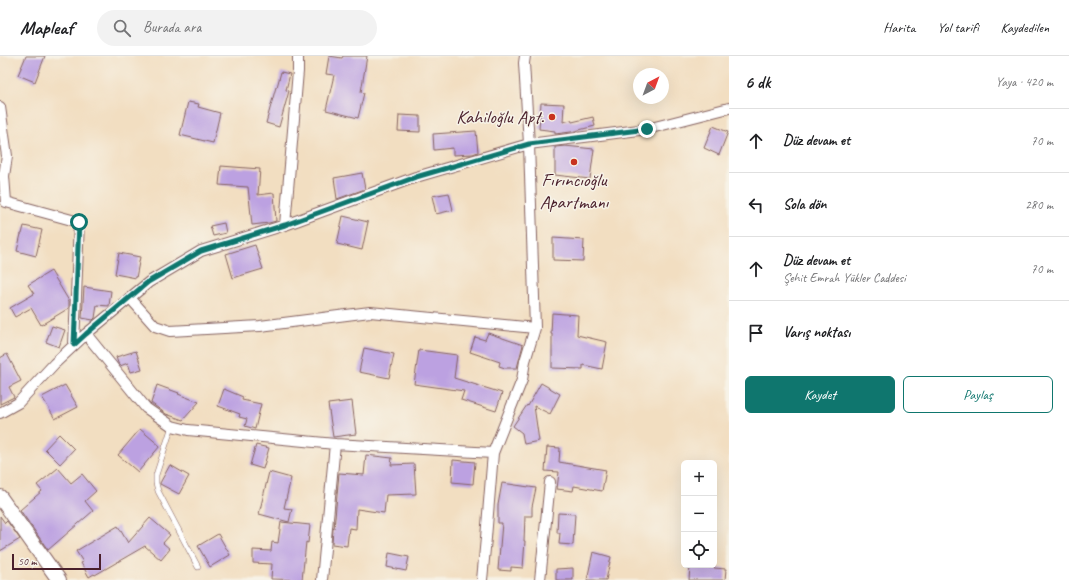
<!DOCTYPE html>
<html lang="tr">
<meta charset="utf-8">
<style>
body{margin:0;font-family:Caveat,sans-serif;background:#f2f2f2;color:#202124}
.controls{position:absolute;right:12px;bottom:12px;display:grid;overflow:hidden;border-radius:6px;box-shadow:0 4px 16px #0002}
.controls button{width:36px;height:36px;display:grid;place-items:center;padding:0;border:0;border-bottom:1px solid #e0e0e0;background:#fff;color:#202124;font:20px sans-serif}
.compass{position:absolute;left:633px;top:12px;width:36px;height:36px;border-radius:50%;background:#fff;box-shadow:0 4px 16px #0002;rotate:41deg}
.scale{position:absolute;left:12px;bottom:10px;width:89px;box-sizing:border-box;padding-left:4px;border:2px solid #4a1f2b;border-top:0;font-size:11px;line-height:14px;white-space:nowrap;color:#4a1f2b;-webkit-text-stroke:3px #f7f3e8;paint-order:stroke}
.stop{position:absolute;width:12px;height:12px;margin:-9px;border:3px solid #0f766e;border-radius:50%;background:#fff}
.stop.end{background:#0f766e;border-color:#fff;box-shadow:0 1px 4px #0008}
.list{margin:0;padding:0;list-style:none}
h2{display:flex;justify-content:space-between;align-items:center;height:52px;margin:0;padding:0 16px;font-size:17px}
h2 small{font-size:13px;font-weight:400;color:#757577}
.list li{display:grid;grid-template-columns:26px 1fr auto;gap:12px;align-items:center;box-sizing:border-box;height:64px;padding:0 16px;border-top:1px solid #e0e0e0}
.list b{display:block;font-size:15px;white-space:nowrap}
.list p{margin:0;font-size:13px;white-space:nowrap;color:#757577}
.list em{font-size:13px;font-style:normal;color:#757577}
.actions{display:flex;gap:8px;padding:12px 16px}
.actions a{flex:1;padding:9px 0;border:1px solid #0f766e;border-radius:6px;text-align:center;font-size:14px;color:#0f766e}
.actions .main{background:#0f766e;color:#fff}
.icon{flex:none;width:22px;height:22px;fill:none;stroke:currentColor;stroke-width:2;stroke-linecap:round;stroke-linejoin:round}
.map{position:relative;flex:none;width:729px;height:524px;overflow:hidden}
header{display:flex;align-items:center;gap:24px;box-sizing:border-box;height:56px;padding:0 20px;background:#fff;border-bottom:1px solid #e0e0e0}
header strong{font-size:19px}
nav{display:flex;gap:22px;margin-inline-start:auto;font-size:14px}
.search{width:280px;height:36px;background:#f2f2f2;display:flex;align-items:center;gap:10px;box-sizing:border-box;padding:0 14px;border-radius:22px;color:#757577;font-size:15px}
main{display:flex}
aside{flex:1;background:#fff}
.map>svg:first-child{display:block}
.building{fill:#bca1e1}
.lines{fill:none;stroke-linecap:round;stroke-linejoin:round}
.lane-casing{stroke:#856260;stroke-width:6}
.street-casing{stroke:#856260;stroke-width:12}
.secondary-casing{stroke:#856260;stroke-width:16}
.lane{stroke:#fff;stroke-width:5}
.street{stroke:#fff;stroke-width:10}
.secondary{stroke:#fff;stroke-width:14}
.route{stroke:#0f766e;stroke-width:5}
.poi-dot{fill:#c8321e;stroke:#f7f3e8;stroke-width:1.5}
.labels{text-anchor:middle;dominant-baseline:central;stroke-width:3;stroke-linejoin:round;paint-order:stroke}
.poi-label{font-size:19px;fill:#4a1f2b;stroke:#f7f3e8;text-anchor:end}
</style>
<header>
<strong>Mapleaf</strong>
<div class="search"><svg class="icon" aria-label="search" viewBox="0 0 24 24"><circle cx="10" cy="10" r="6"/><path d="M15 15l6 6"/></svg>Burada ara</div>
<nav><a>Harita</a><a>Yol tarifi</a><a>Kaydedilen</a></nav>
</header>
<main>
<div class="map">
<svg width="729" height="524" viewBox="0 0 729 524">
<rect width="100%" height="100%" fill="#f7f3e8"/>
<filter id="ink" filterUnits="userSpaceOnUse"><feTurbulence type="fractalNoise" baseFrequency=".025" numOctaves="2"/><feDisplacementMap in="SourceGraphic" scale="8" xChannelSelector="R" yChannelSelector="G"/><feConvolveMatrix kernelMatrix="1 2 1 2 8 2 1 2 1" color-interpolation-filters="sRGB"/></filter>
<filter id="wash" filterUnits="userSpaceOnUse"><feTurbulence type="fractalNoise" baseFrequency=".012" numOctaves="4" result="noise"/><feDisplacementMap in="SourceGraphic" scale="16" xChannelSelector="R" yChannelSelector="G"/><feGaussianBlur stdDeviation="0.9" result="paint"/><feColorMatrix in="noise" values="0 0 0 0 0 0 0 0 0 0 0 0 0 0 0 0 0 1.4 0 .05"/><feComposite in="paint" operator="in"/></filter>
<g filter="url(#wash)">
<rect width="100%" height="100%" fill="#f2dec1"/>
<g id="blocks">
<path class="building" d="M 26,0 L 45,0 L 35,26 L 18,19 Z
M 329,0 L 342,2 L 343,0 L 367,0 L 361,36 L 364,37 L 358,62 L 326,54 L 334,19 L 326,18 Z
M 281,16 L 290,18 L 286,34 L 289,35 L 279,71 L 266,67 L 276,31 L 277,31 Z
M 188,46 L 199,48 L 198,51 L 220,57 L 213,87 L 180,79 Z
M 541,47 L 564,48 L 563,66 L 571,64 L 572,66 L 593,61 L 595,70 L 571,76 L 555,78 L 555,75 L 539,73 Z
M 399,59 L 420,60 L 420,76 L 398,75 Z
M 713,70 L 728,76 L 719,99 L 704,92 Z
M 476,75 L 478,96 L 473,98 L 453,99 L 453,92 L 434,94 L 433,78 Z
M 565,90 L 594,93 L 590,123 L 555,119 L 555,91 Z
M 221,110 L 260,113 L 258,139 L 274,137 L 276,165 L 269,167 L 252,169 L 248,131 L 219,129 Z
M 362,117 L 365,133 L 337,143 L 334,122 Z
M 449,137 L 453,154 L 436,158 L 432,140 Z
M 343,160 L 368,166 L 362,194 L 337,188 Z
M 224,167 L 226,177 L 213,180 L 210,170 Z
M 24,170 L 42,174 L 36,200 L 17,195 L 21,178 L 22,178 Z
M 553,182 L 584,184 L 583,205 L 553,204 Z
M 255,189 L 263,213 L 233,222 L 226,198 Z
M 119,197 L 140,201 L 136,222 L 115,218 Z
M 51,215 L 69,245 L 69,252 L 41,269 L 31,252 L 15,261 L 10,252 L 34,238 L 28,229 Z
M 84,231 L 111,235 L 109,250 L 97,249 L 95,262 L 93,264 L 82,262 Z
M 552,257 L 578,259 L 577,279 L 607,286 L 602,313 L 583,309 L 583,313 L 552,312 L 552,278 L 551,278 Z
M 52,270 L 65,274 L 59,291 L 46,286 Z
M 488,277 L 523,289 L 517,312 L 505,312 L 499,310 L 500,306 L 470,296 L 475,281 L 485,284 Z
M 364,292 L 394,298 L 389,322 L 359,316 Z
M 419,294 L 457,299 L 454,322 L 502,337 L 496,355 L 461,344 L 464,335 L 414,328 Z
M 136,295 L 142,313 L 131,316 L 128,307 L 120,310 L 118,307 L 116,301 Z
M 7,298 L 21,325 L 9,331 L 14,341 L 0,348 L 0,302 Z
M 541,327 L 560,338 L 550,358 L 534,350 L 539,385 L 524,388 L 522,377 L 513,370 L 527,349 L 528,350 Z
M 65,329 L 78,351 L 55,363 L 42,341 Z
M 157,329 L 179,337 L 178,338 L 199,346 L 183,364 L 166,358 L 151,347 Z
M 224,333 L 243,341 L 242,344 L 261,348 L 255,373 L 245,370 L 247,363 L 239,361 L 240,358 L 218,350 Z
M 352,345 L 356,378 L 333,381 L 328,348 Z
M 140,373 L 160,390 L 138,416 L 118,399 Z
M 59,378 L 74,393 L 60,408 L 45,393 Z
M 256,389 L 269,392 L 263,413 L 250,409 Z
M 547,391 L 560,392 L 559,406 L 606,414 L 602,435 L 574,430 L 573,435 L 557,433 L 559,416 L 545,415 Z
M 366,399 L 392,402 L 391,409 L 414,408 L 416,438 L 386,439 L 384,457 L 357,453 L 356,473 L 349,472 L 347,490 L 332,488 L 333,472 L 334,473 L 339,417 L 364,419 Z
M 453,404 L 475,406 L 473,428 L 452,426 Z
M 170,409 L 189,420 L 179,438 L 160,428 L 160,427 Z
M 58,412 L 71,427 L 82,418 L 96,435 L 85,445 L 93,455 L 48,494 L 20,454 L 42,435 L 37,429 Z
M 269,416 L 291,422 L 284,452 L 292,453 L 289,466 L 259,458 Z
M 502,427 L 536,432 L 532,451 L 532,460 L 525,460 L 524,485 L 525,485 L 523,512 L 511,511 L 511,515 L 498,514 L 502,467 L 498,467 L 498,449 Z
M 558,457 L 575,458 L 573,489 L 559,488 L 560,477 L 557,477 Z
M 0,460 L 5,467 L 7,465 L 20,483 L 0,495 Z
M 150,462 L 170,479 L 163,487 L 170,493 L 161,504 L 145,490 L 95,519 L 94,518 L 89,521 L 81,507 L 83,506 L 76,495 L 118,470 L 128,487 Z
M 281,466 L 310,469 L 308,487 L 306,486 L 302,524 L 271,523 L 272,508 L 253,507 L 253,494 L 271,495 L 272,486 L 278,487 Z
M 218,478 L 230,499 L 210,511 L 198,490 Z
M 593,496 L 611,501 L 606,524 L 587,524 Z
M 389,497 L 409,501 L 406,515 L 387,511 Z
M 690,510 L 726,513 L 725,524 L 689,524 Z
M 573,512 L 573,524 L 556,524 L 556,513 Z"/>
</g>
</g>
<g filter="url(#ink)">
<use href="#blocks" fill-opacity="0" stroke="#856260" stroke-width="1"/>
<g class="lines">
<g class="lane-casing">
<path id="lane" d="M 172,370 L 156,419 L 156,427 L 158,435 L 198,511"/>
</g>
<g class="street-casing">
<path id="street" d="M 0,51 L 7,100 L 4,120
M 0,120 L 4,120 L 6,146 L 79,166 L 74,289
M 285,169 L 298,15 L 298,0
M 130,242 L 155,270 L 170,275 L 260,270 L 370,256 L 535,272
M 86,278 L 146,352 L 172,370 L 188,374 L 335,388 L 493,397
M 0,357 L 18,347 L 54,308 L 86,278 L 149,226 L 201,195 L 285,169 L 416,121 L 529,88 L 647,73 L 729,52
M 322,524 L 335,388
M 482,524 L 486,482 L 493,397 L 522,324 L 525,305 L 535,272 L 529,88 L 524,7 L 525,0
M 540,524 L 550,426"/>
</g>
<g class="secondary-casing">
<path id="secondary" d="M 0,441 L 59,524"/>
</g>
<use href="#lane" class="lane"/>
<use href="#street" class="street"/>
<use href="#secondary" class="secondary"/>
</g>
</g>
<g class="lines" filter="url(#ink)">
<path class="route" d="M 79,166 L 74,289 L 86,278 L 148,226 L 201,195 L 285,169 L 416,121 L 529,88 L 647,73"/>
</g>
<g class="poi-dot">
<circle cx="552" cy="61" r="4"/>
<circle cx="574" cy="106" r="4"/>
</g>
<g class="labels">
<g class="poi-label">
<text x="544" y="61">Kahiloğlu Apt.</text>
<text x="574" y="124" text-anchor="middle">Fırıncıoğlu<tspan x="574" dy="22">Apartmanı</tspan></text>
</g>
</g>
</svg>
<div class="controls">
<button>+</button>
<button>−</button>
<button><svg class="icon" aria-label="locate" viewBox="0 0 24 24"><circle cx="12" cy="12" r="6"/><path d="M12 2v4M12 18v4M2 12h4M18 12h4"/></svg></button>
</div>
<svg class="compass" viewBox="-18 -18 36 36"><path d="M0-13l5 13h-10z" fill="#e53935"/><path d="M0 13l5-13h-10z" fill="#757577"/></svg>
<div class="scale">50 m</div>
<div class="stop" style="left:79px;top:166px"></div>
<div class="stop end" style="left:647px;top:73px"></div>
</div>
<aside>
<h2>6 dk<small>Yaya · 420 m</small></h2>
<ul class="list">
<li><svg class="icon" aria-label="ahead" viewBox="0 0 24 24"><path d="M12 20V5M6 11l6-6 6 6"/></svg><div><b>Düz devam et</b></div><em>70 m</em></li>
<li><svg class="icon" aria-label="left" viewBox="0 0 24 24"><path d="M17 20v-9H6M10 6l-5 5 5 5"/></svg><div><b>Sola dön</b></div><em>280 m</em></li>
<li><svg class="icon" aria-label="ahead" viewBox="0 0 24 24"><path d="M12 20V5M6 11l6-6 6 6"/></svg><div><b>Düz devam et</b><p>Şehit Emrah Yükler Caddesi</p></div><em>70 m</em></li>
<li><svg class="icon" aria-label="arrive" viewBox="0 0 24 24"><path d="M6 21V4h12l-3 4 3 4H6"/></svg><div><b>Varış noktası</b></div></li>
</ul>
<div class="actions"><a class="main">Kaydet</a><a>Paylaş</a></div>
</aside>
</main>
